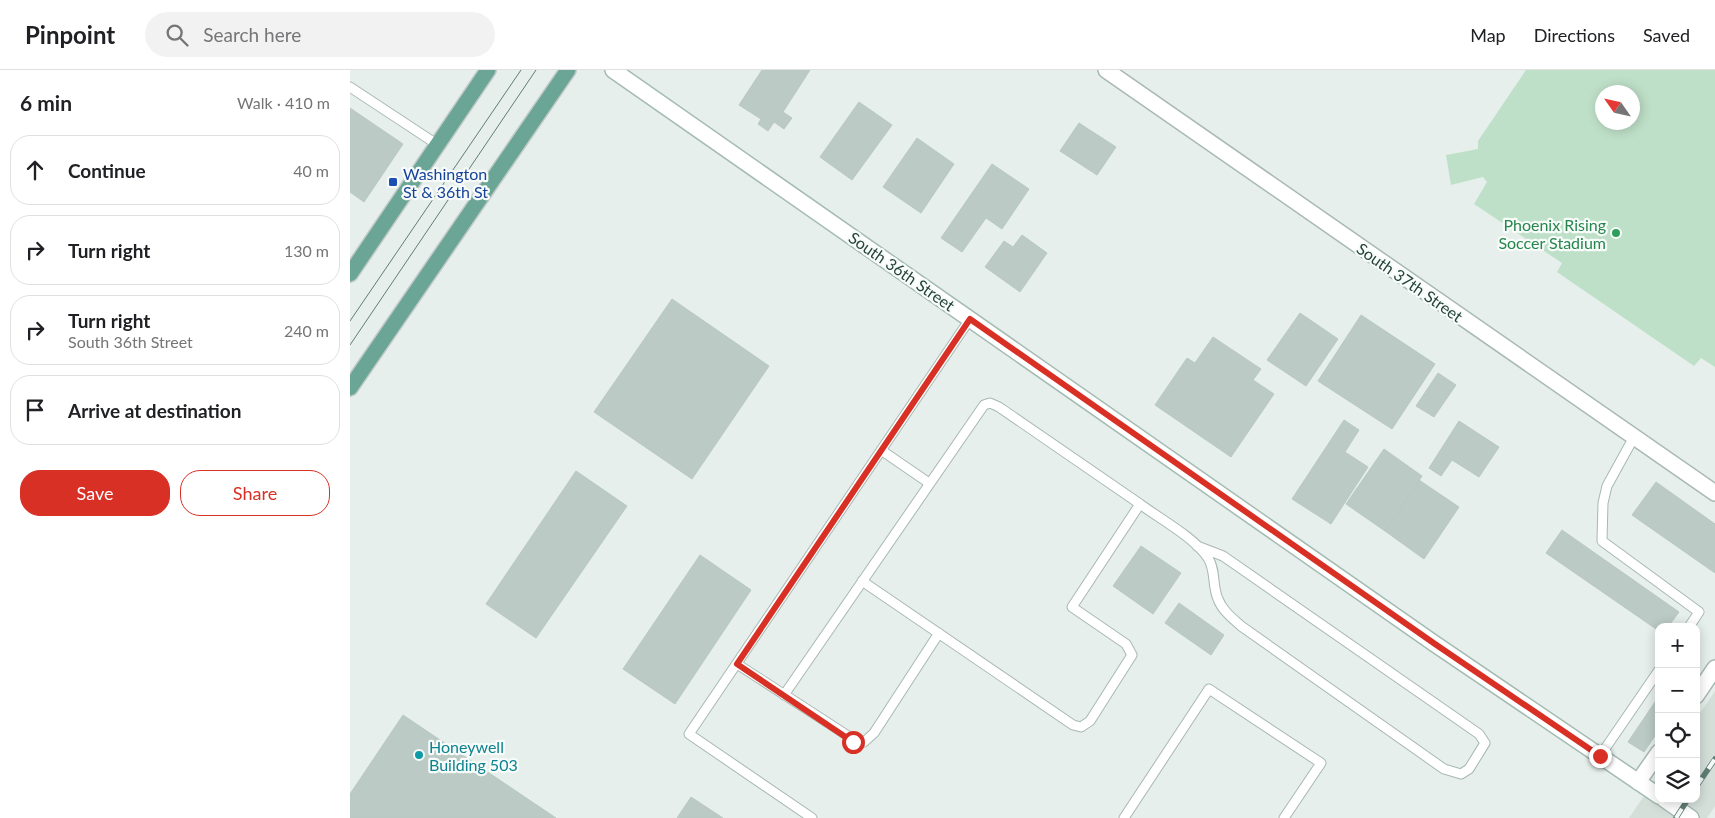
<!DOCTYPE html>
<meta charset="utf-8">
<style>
body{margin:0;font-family:Lato,sans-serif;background:#f2f2f2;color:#202124}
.controls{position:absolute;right:15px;bottom:15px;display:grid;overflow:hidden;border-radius:10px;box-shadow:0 2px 12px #0003}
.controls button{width:45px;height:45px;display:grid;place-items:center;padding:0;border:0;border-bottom:1px solid #e0e0e0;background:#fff;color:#202124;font:25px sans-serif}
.compass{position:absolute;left:1245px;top:15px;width:45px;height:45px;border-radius:50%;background:#fff;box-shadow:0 2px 12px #0003;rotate:304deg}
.stop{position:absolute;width:15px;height:15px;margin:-11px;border:4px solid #d93025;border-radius:50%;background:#fff}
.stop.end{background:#d93025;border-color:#fff;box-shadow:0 1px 5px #0008}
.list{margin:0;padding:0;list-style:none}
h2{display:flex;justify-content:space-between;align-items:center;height:65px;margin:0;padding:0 20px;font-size:21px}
h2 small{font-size:16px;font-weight:400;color:#757577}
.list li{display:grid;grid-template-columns:32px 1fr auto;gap:15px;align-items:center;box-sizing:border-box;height:70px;margin:0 10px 10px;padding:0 10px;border:1px solid #e0e0e0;border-radius:20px}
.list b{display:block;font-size:19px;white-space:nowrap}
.list p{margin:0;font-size:16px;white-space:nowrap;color:#757577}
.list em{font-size:16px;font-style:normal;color:#757577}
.actions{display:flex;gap:10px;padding:15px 20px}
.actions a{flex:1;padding:11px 0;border:1px solid #d93025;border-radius:20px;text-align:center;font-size:18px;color:#d93025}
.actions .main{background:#d93025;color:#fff}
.icon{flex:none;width:28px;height:28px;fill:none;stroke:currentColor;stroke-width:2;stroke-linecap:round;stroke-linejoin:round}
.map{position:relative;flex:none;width:1365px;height:748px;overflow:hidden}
header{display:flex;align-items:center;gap:30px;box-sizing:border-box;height:70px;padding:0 25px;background:#fff;border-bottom:1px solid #e0e0e0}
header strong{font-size:24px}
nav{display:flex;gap:28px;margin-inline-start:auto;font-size:18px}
.search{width:350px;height:45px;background:#f2f2f2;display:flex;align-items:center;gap:12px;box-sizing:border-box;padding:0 18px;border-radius:28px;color:#757577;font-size:19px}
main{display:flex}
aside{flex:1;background:#fff}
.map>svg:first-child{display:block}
.built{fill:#d4dfda}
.green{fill:#bfe0c8;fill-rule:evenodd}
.building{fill:#bbcac4;stroke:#b8c9c2}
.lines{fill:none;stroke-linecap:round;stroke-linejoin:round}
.lane-casing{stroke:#a8b8b2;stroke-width:11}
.street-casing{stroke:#a8b8b2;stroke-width:18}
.secondary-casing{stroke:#a4bbb3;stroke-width:18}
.primary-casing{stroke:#c2cac8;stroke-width:18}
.lane{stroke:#fff;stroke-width:9}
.street{stroke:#fff;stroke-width:15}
.secondary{stroke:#fff;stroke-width:15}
.primary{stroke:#6aa596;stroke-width:15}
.tram{stroke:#5f7d75;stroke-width:1}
.rail-casing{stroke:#5f7d75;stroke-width:5.5}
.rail{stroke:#f7fbf9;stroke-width:4;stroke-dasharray:11;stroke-linecap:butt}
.route{stroke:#d93025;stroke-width:6}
.transit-dot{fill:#1a4fb4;stroke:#f7fbf9;stroke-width:2}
.leisure-dot{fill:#2e9e5b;stroke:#f7fbf9;stroke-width:2}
.culture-dot{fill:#0f9aa8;stroke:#f7fbf9;stroke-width:2}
.labels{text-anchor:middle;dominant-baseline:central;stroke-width:4.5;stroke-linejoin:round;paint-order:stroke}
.transit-label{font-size:16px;fill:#164399;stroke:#f7fbf9;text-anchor:start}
.leisure-label{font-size:16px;fill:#27864d;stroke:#f7fbf9;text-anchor:end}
.street-label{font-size:16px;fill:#24423a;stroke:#f7fbf9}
.culture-label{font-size:16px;fill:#0d838f;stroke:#f7fbf9;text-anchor:start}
</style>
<header>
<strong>Pinpoint</strong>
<div class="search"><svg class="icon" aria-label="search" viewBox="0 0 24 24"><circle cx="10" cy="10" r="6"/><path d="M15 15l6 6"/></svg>Search here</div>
<nav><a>Map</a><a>Directions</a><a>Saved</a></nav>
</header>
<main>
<aside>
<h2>6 min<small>Walk · 410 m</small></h2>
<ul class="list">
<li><svg class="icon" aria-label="ahead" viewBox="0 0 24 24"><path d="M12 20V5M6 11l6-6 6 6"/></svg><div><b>Continue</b></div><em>40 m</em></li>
<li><svg class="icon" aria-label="right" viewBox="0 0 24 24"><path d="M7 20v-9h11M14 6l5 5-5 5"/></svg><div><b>Turn right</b></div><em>130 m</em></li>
<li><svg class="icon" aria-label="right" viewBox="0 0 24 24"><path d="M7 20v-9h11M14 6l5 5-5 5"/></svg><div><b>Turn right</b><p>South 36th Street</p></div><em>240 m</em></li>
<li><svg class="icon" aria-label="arrive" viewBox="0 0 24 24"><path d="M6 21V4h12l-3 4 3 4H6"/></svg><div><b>Arrive at destination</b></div></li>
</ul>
<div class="actions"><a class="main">Save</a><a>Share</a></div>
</aside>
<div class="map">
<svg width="1365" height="748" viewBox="0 0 1365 748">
<rect width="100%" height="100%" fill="#e6efeb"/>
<path class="built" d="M 1365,621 L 1365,736 L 1357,748 L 1279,748 L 1309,704 L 1309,729 L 1346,729 L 1346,649 Z"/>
<path class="green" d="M 1176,0 L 1365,0 L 1365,297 L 1351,288 L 1344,296 L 1207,202 L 1212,193 L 1124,134 L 1137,112 L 1133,107 L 1101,115 L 1096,85 L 1128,79 L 1128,71 ZM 1252,22 L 1282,22 L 1282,52 L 1252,52 Z"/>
<path class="building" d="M 412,0 L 460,0 L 433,42 L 442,48 L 434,59 L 424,52 L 418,61 L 408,54 L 411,49 L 389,35 Z
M 509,32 L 542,55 L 502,110 L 470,87 Z
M 0,38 L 53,74 L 14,132 L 0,122 Z
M 729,53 L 766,77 L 747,105 L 710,81 Z
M 567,68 L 604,94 L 571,143 L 533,117 Z
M 642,94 L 679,119 L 652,159 L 636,148 L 612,182 L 591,168 Z
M 672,165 L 697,183 L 670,222 L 635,197 L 654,171 L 663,177 Z
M 322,229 L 419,296 L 342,409 L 244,342 Z
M 950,243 L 988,269 L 956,316 L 917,290 Z
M 1011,245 L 1085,294 L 1042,359 L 968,311 Z
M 863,267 L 911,299 L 903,310 L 924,324 L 881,387 L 805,335 L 837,288 L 845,293 Z
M 1088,303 L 1106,315 L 1084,347 L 1066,336 Z
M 994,350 L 1009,360 L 995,382 L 1018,397 L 981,454 L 942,429 Z
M 1109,351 L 1149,377 L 1129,407 L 1102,390 L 1091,406 L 1079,398 Z
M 1034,379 L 1072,406 L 1035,461 L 996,434 Z
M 226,401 L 277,436 L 186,568 L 136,534 Z
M 1069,410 L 1109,437 L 1074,489 L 1035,461 Z
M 1306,412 L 1365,454 L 1365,503 L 1282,445 Z
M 1212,460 L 1329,542 L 1318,557 L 1309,557 L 1309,561 L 1196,483 Z
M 791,476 L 831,503 L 803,544 L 763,516 Z
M 350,485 L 401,520 L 325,634 L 273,599 Z
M 829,533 L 874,565 L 861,585 L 815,553 Z
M 1309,626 L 1309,660 L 1294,682 L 1278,672 Z
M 53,645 L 206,748 L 0,748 L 0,724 Z
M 341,727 L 373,748 L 327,748 Z"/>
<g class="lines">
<g class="lane-casing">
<path id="lane" d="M 0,17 L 88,75
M 1284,367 L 1257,416 L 1253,433 L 1252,471 L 1349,542 L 1339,557
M 531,380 L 579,413
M 512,511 L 723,655 L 731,657 L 740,651 L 782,585 L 776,574 L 722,537 L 790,434 C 810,449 844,467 858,488 C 866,500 862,516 868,529 C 872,540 882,548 891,556 L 1094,699 L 1111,704 L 1119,699 L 1135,673 L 1129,664 L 873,486 L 847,476
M 387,594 L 509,673 L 514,672 L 524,663 L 589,563
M 434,625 L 634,335 L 640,333 L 649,337 L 790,434
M 1250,686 L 1309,600
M 462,748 L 339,664 L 620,249
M 774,748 L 859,619 L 971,693 L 934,748"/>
</g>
<g class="street-casing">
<path id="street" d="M 756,0 L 1365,423
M 1346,626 L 1365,598
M 1288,712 L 1309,682"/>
</g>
<g class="secondary-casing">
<path id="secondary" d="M 263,0 L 1085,574 L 1309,726
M 1314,729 L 1341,748"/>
</g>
<g class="primary-casing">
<path id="primary" d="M 0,204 L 138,0
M 0,318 L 218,0"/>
</g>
<use href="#lane" class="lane"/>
<use href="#street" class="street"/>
<use href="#secondary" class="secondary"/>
<use href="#primary" class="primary"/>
<path class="tram" d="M 0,251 L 171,0
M 0,275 L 186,0"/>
<g class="rail-casing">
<path id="rail" d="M 1346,717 L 1365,689
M 1326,748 L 1338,729"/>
</g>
<use href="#rail" class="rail"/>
</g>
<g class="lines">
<path class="route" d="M 503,672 L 387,594 L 620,249 L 1085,574 L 1250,686"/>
</g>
<rect class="transit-dot" x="38" y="107" width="10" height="10" rx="2.5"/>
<circle class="leisure-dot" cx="1266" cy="163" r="5"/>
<circle class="culture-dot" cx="69" cy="685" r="5"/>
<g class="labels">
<g class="transit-label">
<text x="53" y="103">Washington<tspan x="53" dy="18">St &amp; 36th St</tspan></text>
</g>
<g class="leisure-label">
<text x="1256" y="154">Phoenix Rising<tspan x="1256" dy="18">Soccer Stadium</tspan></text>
</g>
<g class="street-label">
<text transform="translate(552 201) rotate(35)">South 36th Street</text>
<text transform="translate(1060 212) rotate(35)">South 37th Street</text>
</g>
<g class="culture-label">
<text x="79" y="676">Honeywell<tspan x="79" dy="18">Building 503</tspan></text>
</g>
</g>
</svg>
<div class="controls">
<button>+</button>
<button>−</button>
<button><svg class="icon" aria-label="locate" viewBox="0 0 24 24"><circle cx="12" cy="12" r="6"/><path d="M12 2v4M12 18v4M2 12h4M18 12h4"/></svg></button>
<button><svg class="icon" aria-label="layers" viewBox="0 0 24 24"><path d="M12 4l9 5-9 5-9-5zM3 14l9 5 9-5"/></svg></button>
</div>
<svg class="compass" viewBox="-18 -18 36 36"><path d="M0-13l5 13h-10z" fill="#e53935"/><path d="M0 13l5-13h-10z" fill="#757577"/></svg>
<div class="stop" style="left:503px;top:672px"></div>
<div class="stop end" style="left:1250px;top:686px"></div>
</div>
</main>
